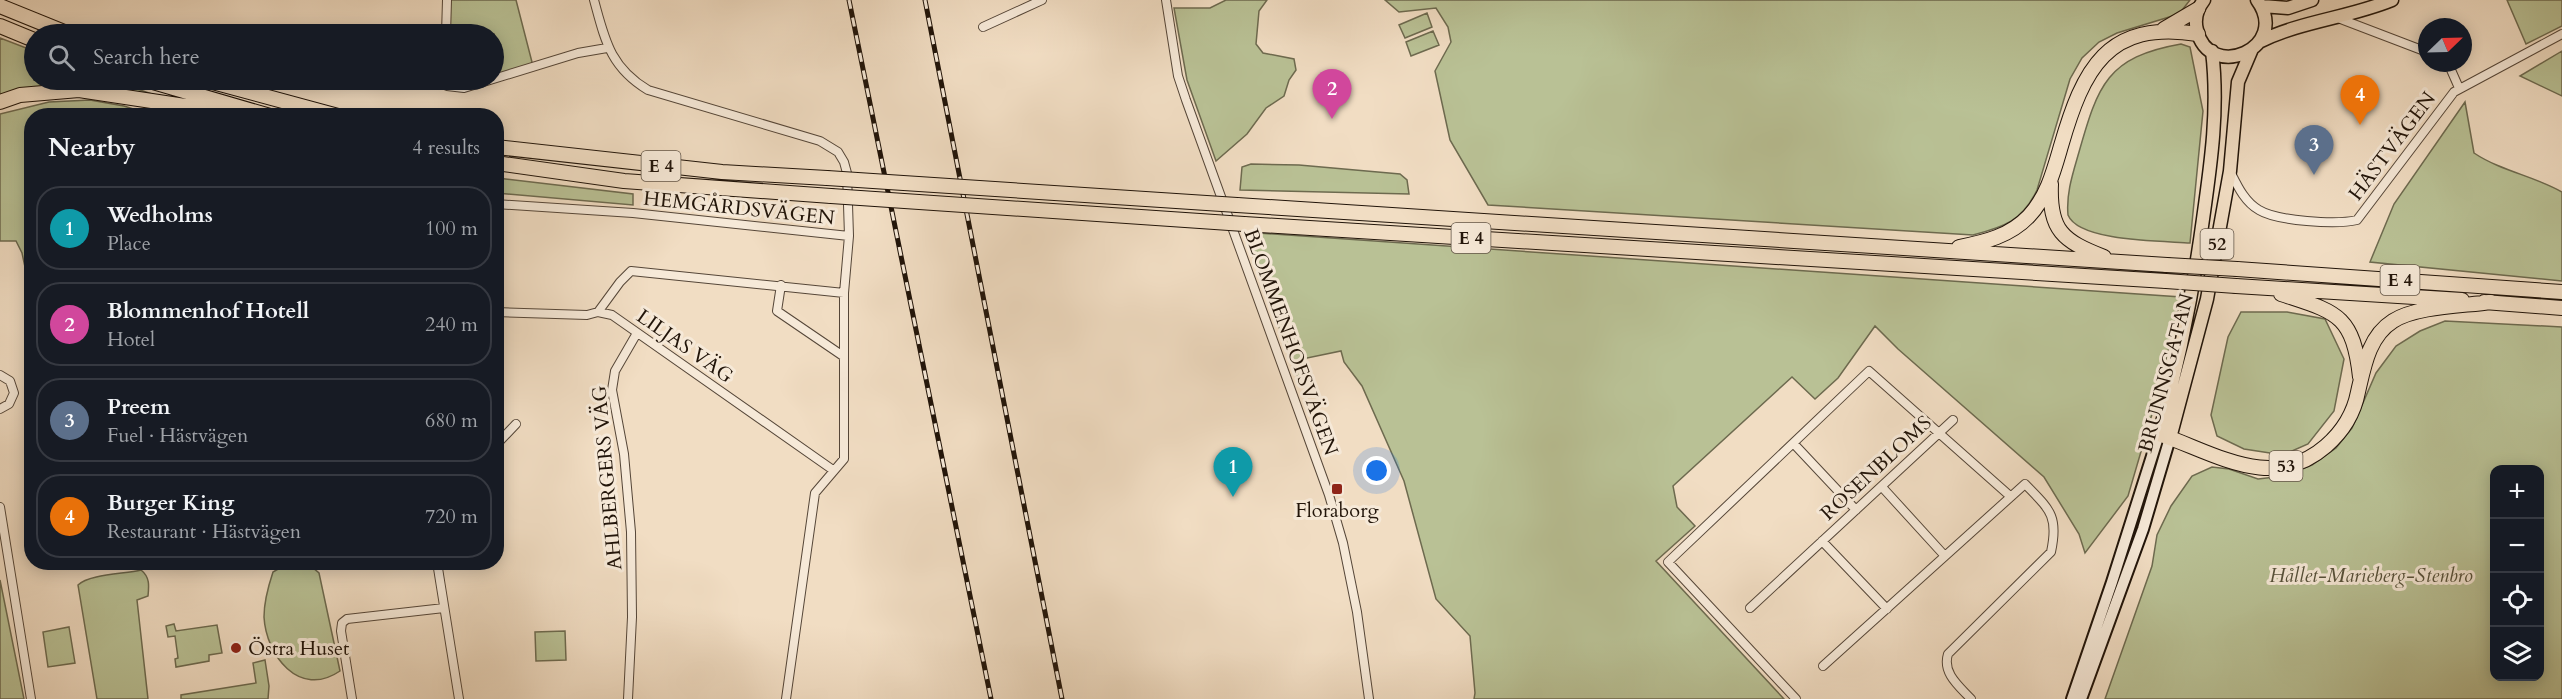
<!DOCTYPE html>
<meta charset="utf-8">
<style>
body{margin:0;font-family:Cardo,serif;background:#242831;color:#f1f3f6}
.controls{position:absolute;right:18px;bottom:18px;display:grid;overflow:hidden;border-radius:12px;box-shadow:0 3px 15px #0003}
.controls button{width:54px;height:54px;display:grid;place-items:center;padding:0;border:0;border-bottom:2px solid #363941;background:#171b24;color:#f1f3f6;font:30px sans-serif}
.compass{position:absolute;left:2418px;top:18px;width:54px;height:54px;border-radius:50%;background:#171b24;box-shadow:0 3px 15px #0003;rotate:67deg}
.you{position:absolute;left:1377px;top:471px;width:21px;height:21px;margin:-15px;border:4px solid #fff;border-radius:50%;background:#1a73e8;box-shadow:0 0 0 9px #1a73e833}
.badge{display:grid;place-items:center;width:39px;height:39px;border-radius:50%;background:#ea580c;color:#fff;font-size:20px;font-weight:700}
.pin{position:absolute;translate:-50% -50px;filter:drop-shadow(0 2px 3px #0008)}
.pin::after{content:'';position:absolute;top:32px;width:21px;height:18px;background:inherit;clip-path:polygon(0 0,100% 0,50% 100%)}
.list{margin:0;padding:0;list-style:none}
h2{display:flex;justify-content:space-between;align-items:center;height:78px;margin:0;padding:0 24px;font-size:26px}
h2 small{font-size:20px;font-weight:400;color:#9ea1a6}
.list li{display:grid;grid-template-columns:39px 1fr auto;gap:18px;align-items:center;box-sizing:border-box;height:84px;margin:0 12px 12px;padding:0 12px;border:2px solid #363941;border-radius:24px}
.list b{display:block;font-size:22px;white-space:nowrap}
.list p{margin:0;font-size:20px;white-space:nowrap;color:#9ea1a6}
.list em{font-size:20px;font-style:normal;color:#9ea1a6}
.icon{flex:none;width:33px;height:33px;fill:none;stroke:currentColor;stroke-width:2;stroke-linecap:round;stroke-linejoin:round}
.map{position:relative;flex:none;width:2562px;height:699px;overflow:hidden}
.search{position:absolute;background:#171b24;box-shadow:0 3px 15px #0003;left:24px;top:24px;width:480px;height:66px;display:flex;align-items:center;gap:15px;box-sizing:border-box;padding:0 21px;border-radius:33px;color:#9ea1a6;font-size:22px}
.panel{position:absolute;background:#171b24;box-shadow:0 3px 15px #0003;left:24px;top:108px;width:480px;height:462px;border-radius:24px}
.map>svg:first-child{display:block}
.green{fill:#b9c195;stroke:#6d6a4f;stroke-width:1.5;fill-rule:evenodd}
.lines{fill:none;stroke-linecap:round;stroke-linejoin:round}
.street-casing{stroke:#554638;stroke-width:10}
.secondary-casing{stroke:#211409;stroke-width:14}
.primary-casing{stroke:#211409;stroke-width:15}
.highway-casing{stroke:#211409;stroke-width:16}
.street{stroke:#f6e9d8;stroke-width:8}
.secondary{stroke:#f6e9d8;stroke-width:10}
.primary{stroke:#f1ddc3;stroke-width:12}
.highway{stroke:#f1ddc3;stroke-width:14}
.rail-casing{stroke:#211409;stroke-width:5}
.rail{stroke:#f6e9d8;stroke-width:3;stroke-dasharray:9;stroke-linecap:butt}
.highway-bridge-casing{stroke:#211409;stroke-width:16;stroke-linecap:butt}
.highway-bridge{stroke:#f1ddc3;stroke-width:14}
.poi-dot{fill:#8f2418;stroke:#f6e9d8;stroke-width:2}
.labels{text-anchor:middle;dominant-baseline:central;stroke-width:6;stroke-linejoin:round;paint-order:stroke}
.shield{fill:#f6e9d8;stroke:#615447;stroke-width:1.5}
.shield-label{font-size:18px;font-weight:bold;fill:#211409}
.street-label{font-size:20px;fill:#211409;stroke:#f6e9d8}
.poi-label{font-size:20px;fill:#211409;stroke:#f6e9d8}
.park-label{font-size:20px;font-style:italic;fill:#56513a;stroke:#f6e9d8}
</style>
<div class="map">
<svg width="2562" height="699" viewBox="0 0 2562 699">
<rect width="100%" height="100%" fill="#f1ddc3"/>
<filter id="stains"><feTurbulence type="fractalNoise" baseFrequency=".00333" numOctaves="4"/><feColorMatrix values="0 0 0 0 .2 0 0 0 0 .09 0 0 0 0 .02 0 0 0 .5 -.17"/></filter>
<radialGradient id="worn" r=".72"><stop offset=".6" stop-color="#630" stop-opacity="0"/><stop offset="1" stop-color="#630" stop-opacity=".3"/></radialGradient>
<path class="green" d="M 450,0 L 516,0 L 533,66 L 494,78 L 494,34 L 449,34 Z
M 1226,0 L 1267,0 L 1259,11 L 1256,44 L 1263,53 L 1294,59 L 1296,70 L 1289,80 L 1284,96 L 1266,108 L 1247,134 L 1216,161 L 1187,80 L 1174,8 L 1210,8 Z
M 1385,0 L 2190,0 L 2179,14 L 2117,33 L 2099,42 L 2082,58 L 2070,79 L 2037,190 C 2022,221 2004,227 1973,235 L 1488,205 L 1450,140 L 1435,71 L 1451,42 L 1448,27 L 1436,8 L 1399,12 Z
M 2507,0 L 2562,0 L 2562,26 L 2526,44 Z
M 1427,13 L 1432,27 L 1405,38 L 1399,25 Z
M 1433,31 L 1439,45 L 1411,56 L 1406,42 Z
M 0,38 L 34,51 L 34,80 L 111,80 L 152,94 L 152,96 L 108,89 L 0,98 Z
M 2181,44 L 2190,47 L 2203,111 L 2190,243 C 2164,241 2079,242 2068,215 C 2066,193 2073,173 2079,152 C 2098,85 2107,57 2181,44 Z
M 2562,51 L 2562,96 L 2520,76 Z
M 90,100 L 124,106 L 152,115 L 32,116 L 31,295 L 22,253 L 16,241 L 0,241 L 0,114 L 49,102 Z
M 2465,102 L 2474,153 C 2501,171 2534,176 2562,192 L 2562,281 L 2370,262 L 2394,204 Z
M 1251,164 L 1299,165 L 1400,174 L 1407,180 L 1409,194 L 1240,190 L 1242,167 Z
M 497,178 L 633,194 L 633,205 L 497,193 Z
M 1244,232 L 2181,297 L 2157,397 L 2128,496 L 2085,553 L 2079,534 L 2044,477 L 1898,349 L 1875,326 L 1838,378 L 1815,399 L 1792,377 L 1673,486 L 1677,507 L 1695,526 L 1656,561 L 1784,699 L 1474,699 L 1475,693 L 1470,636 L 1436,599 L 1404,481 L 1362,386 L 1344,362 L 1341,351 L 1302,359 L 1307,381 L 1300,384 Z
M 2241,312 L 2287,312 L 2325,319 L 2344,359 L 2334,411 L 2308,444 L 2283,455 L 2244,449 L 2217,436 L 2211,415 L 2228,337 Z
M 2445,321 L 2562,327 L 2562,699 L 2105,699 L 2152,566 L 2157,535 L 2171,506 L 2192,476 L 2212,467 L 2229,469 L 2258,479 L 2284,476 L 2312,465 L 2336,448 L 2352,428 L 2376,373 L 2396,346 L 2420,331 ZM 2494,470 L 2540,470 L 2540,676 L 2494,676 Z
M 290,562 L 307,563 L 319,573 L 340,671 C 299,699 266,655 264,617 C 264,601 268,587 273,572 Z
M 141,570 C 150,577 149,586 148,596 L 137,600 L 148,699 L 97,699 L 78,585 C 89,574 125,574 141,570 Z
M 0,580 L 24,699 L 0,699 Z
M 174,624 L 176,631 L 217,625 L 222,653 L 209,655 L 209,661 L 176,667 L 175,659 L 178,658 L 175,636 L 168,637 L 166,626 Z
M 69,627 L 75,663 L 48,667 L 43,632 Z
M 565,631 L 566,660 L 536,661 L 535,632 Z
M 265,660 L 269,686 L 268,699 L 181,699 L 181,695 L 256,683 L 253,663 Z"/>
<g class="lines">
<g class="street-casing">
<path id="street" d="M 594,0 C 605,40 610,67 648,90 L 820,141 L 838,152 L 844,162 L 847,173 L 849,236 L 844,293 L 844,459 L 815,493 L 786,699
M 1166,0 L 1178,76 L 1186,100 L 1329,495 L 1343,543 L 1357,612 L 1369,699
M 2338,18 L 2427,52
M 983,27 L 1042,0
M 446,34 L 447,0
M 2448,63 L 2459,88
M 445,80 L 447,86 L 464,88 L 578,53 L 607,48
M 2231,173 C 2238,187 2245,202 2259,210 C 2277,221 2336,225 2357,220 L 2454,92 L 2562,34
M 496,204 L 633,213 L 849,236
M 781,285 L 777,311 L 843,356
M 496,312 L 587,315 L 598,312 L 612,315 L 833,470
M 598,312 L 620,282 L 631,271 L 844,293
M 0,375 L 10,381 L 14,393 L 9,404 L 0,409
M 1794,444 L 1856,510
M 496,445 L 516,424
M 1882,487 L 1944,555
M 0,507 L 31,699
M 1822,541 L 1887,609
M 437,562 L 459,699
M 1750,608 L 1953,420
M 1823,666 L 2025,484 C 2049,509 2059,515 2051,552 L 1948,654 C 1942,673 1959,686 1971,699
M 352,699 L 341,631 L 342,623 L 347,619 L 444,608
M 628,699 L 632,617 L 631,532 L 624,454 L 612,390 L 615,371 L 637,333
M 1796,699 L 1668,562 L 1869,371 L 2010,496"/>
</g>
<g class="secondary-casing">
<path id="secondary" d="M 2072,699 L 2112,582 L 2159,434
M 2081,699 L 2143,529 L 2170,438"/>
</g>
<g class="primary-casing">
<path id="primary" d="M 2204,0 C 2197,9 2194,19 2197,30 C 2209,83 2292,48 2257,0
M 2262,6 L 2288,8 L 2312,0
M 2259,42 C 2301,21 2348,18 2392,0
M 2159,434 C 2179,363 2193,292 2203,219 C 2211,163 2219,108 2212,51
M 2170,438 L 2207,299 L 2230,171 L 2238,82 L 2252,49"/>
</g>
<g class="highway-casing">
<path id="highway" d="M 0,6 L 69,34
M 0,26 L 34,40
M 2164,29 L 2198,9
M 146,80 L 270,116
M 205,80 L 338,116
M 0,102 L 20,95 L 79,90 L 251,116
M 496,147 L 722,172 L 827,178
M 496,163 L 624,181 L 831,196
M 2051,184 C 2049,231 2063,241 2104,257
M 1237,205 L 2167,265
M 1244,224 L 2166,281
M 1959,247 C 1985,242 2010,236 2029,216 C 2047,197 2054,170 2061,146 C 2083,70 2107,19 2198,34
M 2237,269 L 2562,292
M 2236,286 L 2462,300
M 2281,294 C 2335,312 2353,313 2360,377
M 2484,302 L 2562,308
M 2159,434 C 2215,453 2272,493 2326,446 C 2342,432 2354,413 2358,392 C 2364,366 2369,336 2393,321 C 2416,306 2464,306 2491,302"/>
</g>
<use href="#street" class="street"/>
<use href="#secondary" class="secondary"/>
<use href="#primary" class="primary"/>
<use href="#highway" class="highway"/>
<g class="rail-casing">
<path id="rail" d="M 849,0 L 991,699
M 925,0 L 1062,699"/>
</g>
<use href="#rail" class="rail"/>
<g class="highway-bridge-casing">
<path id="highway-bridge" d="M 827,178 L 1237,205
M 831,196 L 1244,224
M 2167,265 L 2237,269
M 2166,281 L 2236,286"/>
</g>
<use href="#highway-bridge" class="highway-bridge"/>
</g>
<g class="poi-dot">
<rect x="1331" y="483" width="12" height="12" rx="3"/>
<circle cx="236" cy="648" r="6"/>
</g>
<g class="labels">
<g class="shield">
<rect x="641.5" y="151" width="39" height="30" rx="4.5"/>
<rect x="1451.5" y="223" width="39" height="30" rx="4.5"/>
<rect x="2200.5" y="229" width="33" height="30" rx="4.5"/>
<rect x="2380.5" y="265" width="39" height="30" rx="4.5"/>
<rect x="2269.5" y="451" width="33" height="30" rx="4.5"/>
</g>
<g class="shield-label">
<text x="661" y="166">E 4</text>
<text x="1471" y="238">E 4</text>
<text x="2217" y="244">52</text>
<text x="2400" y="280">E 4</text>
<text x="2286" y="466">53</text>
</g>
<g class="street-label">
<text transform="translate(2392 146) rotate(-53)">HÄSTVÄGEN</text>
<text transform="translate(739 208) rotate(6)">HEMGÅRDSVÄGEN</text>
<text transform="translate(1291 342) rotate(70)">BLOMMENHOFSVÄGEN</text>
<text transform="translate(685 346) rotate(35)">LILJAS VÄG</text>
<text transform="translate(2166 373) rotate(-75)">BRUNNSGATAN</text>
<text transform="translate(1876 468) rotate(-43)">ROSENBLOMS</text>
<text transform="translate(607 478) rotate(-95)">AHLBERGERS VÄG</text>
</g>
<g class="poi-label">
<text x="1337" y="510">Floraborg</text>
<text x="248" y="648" text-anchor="start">Östra Huset</text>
</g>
<g class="park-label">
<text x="2371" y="575">Hållet-Marieberg-Stenbro</text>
</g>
</g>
<rect width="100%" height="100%" filter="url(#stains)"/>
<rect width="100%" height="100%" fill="url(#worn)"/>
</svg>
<div class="controls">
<button>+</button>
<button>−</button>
<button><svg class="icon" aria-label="locate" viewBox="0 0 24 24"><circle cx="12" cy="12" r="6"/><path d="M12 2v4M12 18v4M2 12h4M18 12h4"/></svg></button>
<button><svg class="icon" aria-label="layers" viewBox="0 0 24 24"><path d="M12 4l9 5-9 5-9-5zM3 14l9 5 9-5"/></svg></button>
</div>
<svg class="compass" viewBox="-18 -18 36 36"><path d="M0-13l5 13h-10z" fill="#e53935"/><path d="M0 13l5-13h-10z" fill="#9ea1a6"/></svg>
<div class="you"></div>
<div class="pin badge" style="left:1233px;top:497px;background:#0f9aa8">1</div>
<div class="pin badge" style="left:1332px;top:119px;background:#d1479c">2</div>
<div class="pin badge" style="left:2314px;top:175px;background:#5c6f8a">3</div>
<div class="pin badge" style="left:2360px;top:125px;background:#e8710a">4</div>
<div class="search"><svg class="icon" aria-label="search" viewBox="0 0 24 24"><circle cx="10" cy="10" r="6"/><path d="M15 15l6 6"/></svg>Search here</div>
<section class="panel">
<h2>Nearby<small>4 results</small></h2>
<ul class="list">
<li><span class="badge" style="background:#0f9aa8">1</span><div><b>Wedholms</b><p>Place</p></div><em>100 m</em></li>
<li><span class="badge" style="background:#d1479c">2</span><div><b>Blommenhof Hotell</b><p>Hotel</p></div><em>240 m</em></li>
<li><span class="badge" style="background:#5c6f8a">3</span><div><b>Preem</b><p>Fuel · Hästvägen</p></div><em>680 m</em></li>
<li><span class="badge" style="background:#e8710a">4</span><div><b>Burger King</b><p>Restaurant · Hästvägen</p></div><em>720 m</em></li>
</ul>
</section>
</div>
